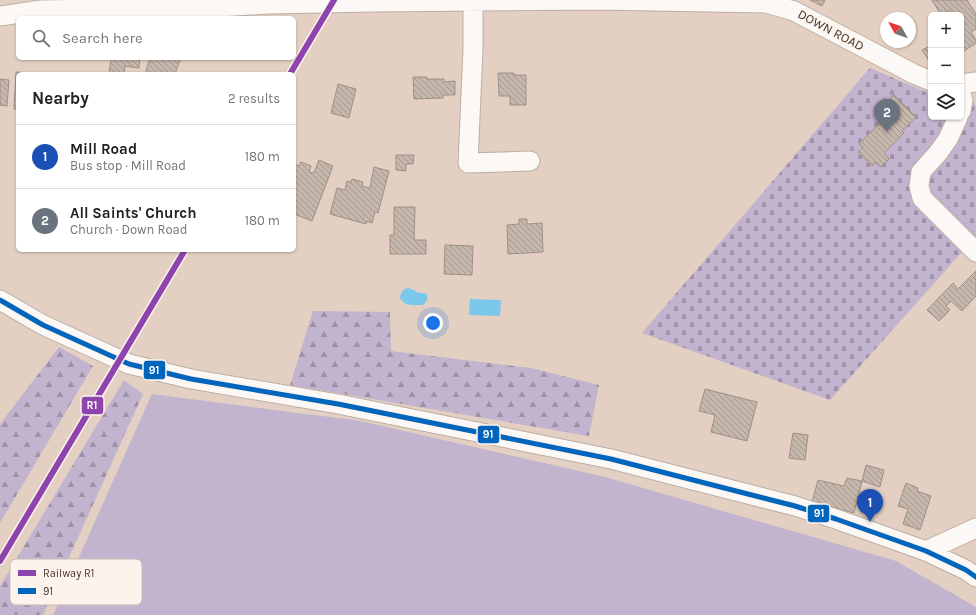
<!DOCTYPE html>
<meta charset="utf-8">
<style>
body{margin:0;font-family:Karla,sans-serif;background:#f2f2f2;color:#202124}
.controls{position:absolute;right:12px;top:12px;display:grid;overflow:hidden;border-radius:6px;box-shadow:0 1px 3px #0004}
.controls button{width:36px;height:36px;display:grid;place-items:center;padding:0;border:0;border-bottom:1px solid #e0e0e0;background:#fff;color:#202124;font:20px sans-serif}
.compass{position:absolute;left:880px;top:12px;width:36px;height:36px;border-radius:50%;background:#fff;box-shadow:0 1px 3px #0004;rotate:310deg}
.you{position:absolute;left:433px;top:323px;width:14px;height:14px;margin:-10px;border:3px solid #fff;border-radius:50%;background:#1a73e8;box-shadow:0 0 0 6px #1a73e833}
.badge{display:grid;place-items:center;width:26px;height:26px;border-radius:50%;background:#db2777;color:#fff;font-size:13px;font-weight:700}
.pin{position:absolute;translate:-50% -33px;filter:drop-shadow(0 1px 2px #0008)}
.pin::after{content:'';position:absolute;top:21px;width:14px;height:12px;background:inherit;clip-path:polygon(0 0,100% 0,50% 100%)}
.list{margin:0;padding:0;list-style:none}
h2{display:flex;justify-content:space-between;align-items:center;height:52px;margin:0;padding:0 16px;font-size:17px}
h2 small{font-size:13px;font-weight:400;color:#757577}
.list li{display:grid;grid-template-columns:26px 1fr auto;gap:12px;align-items:center;box-sizing:border-box;height:64px;padding:0 16px;border-top:1px solid #e0e0e0}
.list b{display:block;font-size:15px;white-space:nowrap}
.list p{margin:0;font-size:13px;white-space:nowrap;color:#757577}
.list em{font-size:13px;font-style:normal;color:#757577}
.icon{flex:none;width:22px;height:22px;fill:none;stroke:currentColor;stroke-width:2;stroke-linecap:round;stroke-linejoin:round}
.map{position:relative;flex:none;width:976px;height:615px;overflow:hidden}
.search{position:absolute;background:#fff;box-shadow:0 1px 3px #0004;left:16px;top:16px;width:280px;height:44px;display:flex;align-items:center;gap:10px;box-sizing:border-box;padding:0 14px;border-radius:6px;color:#757577;font-size:15px}
.panel{position:absolute;background:#fff;box-shadow:0 1px 3px #0004;left:16px;top:72px;width:280px;height:180px;border-radius:6px}
.map>svg:first-child{display:block}
.grass{fill:#c2b3cf}
.forest{fill:url(#forest-firs)}
.cemetery{fill:url(#cemetery-stones)}
.water{fill:#7ac8ec}
.building{fill:url(#building-back-hatch);stroke:#9f9086}
.lines{fill:none;stroke-linecap:round;stroke-linejoin:round}
.minor-casing{stroke:#bdaea3;stroke-width:21}
.minor{stroke:#fbf8f6;stroke-width:19}
.bus-1-casing{stroke:#fef3ec;stroke-width:8}
.bus-1{stroke:#0065bd;stroke-width:5}
.rail-1-casing{stroke:#fef3ec;stroke-width:9}
.rail-1{stroke:#8e44ad;stroke-width:6}
.labels{text-anchor:middle;dominant-baseline:central;stroke-width:3;stroke-linejoin:round;paint-order:stroke}
.street-label{font-size:13px;fill:#45362d;stroke:#fef3ec}
.key{fill:#fef3ec;stroke:#c6bab3;stroke-width:1}
.key-label{font-size:11px;fill:#45362d}
.line-badge{stroke:#fef3ec;stroke-width:1.5}
.badge-label{font-size:11px;text-anchor:middle;font-weight:bold;fill:#fff}
</style>
<div class="map">
<svg width="976" height="615" viewBox="0 0 976 615">
<defs>
<pattern id="forest-firs" width="22" height="20" patternUnits="userSpaceOnUse"><rect width="22" height="20" fill="#c2b3cf"/><path d="M5 1l3.5 6h-7zM16 11l3.5 6h-7z" fill="#9f92a8"/></pattern>
<pattern id="cemetery-stones" width="16" height="16" patternUnits="userSpaceOnUse"><rect width="16" height="16" fill="#c2b3cf"/><path d="M2 7V4a2 2 0 0 1 4 0v3zM10 15v-3a2 2 0 0 1 4 0v3z" fill="#9f92a8"/></pattern>
<pattern id="building-back-hatch" width="6" height="6" patternUnits="userSpaceOnUse"><rect width="6" height="6" fill="#c6b7ad"/><path d="M-1 5l2 2M0 0l6 6M5-1l2 2" fill="none" stroke="#a3968d"/></pattern>
</defs>
<rect width="100%" height="100%" fill="#e3d0c2"/>
<path class="grass" d="M 152,394 L 305,414 L 356,420 L 605,477 L 896,561 L 976,607 L 976,615 L 53,615 Z"/>
<path class="forest" d="M 313,311 L 390,312 L 391,351 L 531,368 L 599,385 L 589,436 L 290,385 Z
M 59,347 L 93,366 L 0,523 L 0,424 Z
M 124,380 L 143,394 L 43,615 L 0,615 L 0,586 Z"/>
<path class="cemetery" d="M 870,68 L 931,94 L 931,117 L 961,117 L 961,102 L 973,101 L 976,107 L 976,241 L 975,240 L 962,252 L 830,400 L 642,333 Z"/>
<path class="water" d="M 408,288 L 414,290 L 416,292 L 427,294 C 428,298 427,302 423,305 C 414,305 405,307 400,298 C 401,292 403,289 408,288 Z
M 470,299 L 501,300 L 500,316 L 469,315 Z"/>
<path class="building" d="M 810,0 L 825,0 L 822,6 Z
M 932,0 L 967,0 L 976,14 L 976,29 L 971,32 L 976,40 L 976,43 L 961,53 L 961,15 L 953,15 L 950,10 L 941,15 Z
M 931,40 L 931,64 L 922,50 L 930,46 L 928,42 Z
M 111,58 L 140,58 L 139,68 L 125,66 L 124,74 L 109,74 Z
M 150,58 L 173,58 L 180,60 L 175,74 L 145,74 Z
M 16,72 L 32,73 L 18,74 L 18,109 L 14,109 Z
M 498,73 L 514,73 L 514,75 L 526,75 L 526,105 L 510,105 L 510,96 L 499,96 Z
M 413,77 L 427,77 L 427,79 L 444,79 L 444,82 L 455,81 L 455,95 L 443,95 L 443,98 L 414,99 Z
M 0,79 L 9,80 L 7,106 L 0,105 Z
M 338,84 L 356,89 L 349,118 L 331,113 Z
M 894,95 L 916,117 L 902,131 L 904,133 L 884,153 L 889,159 L 881,167 L 875,162 L 872,166 L 858,152 L 863,147 L 859,144 L 885,118 L 878,111 Z
M 396,155 L 414,155 L 413,164 L 406,164 L 406,171 L 396,170 Z
M 319,160 L 333,166 L 312,221 L 294,214 L 294,164 L 299,166 L 301,162 L 311,166 L 309,172 L 314,173 Z
M 374,167 L 389,171 L 378,213 L 375,212 L 372,223 L 367,221 L 366,224 L 330,214 L 337,188 L 345,190 L 347,181 L 351,182 L 352,179 L 363,182 L 362,186 L 370,188 Z
M 394,207 L 415,207 L 414,240 L 426,240 L 426,254 L 390,254 L 390,235 L 394,235 Z
M 519,219 L 527,219 L 527,224 L 542,223 L 543,252 L 508,254 L 507,225 L 519,224 Z
M 445,245 L 473,246 L 472,275 L 444,274 Z
M 976,271 L 976,296 L 962,311 L 951,301 L 946,306 L 950,310 L 939,321 L 927,310 L 953,283 L 958,289 Z
M 705,389 L 757,402 L 747,441 L 711,432 L 715,415 L 699,411 Z
M 793,433 L 808,435 L 805,460 L 789,458 Z
M 866,465 L 884,470 L 880,487 L 862,481 Z
M 847,478 L 862,481 L 854,513 L 812,502 L 818,480 L 844,486 Z
M 906,483 L 918,488 L 917,491 L 931,496 L 920,530 L 903,524 L 908,509 L 898,506 Z"/>
<g class="lines">
<g class="minor-casing">
<path id="minor" d="M 473,1 L 473,49 L 468,163 L 530,161
M 0,16 L 41,10 L 219,7 L 269,4 L 375,2 L 597,0 L 766,3 L 794,11 L 914,74 L 931,81
M 961,84 L 976,82
M 961,94 L 963,100 L 961,111
M 958,117 L 948,139 L 938,153 L 921,172 L 919,186 L 922,198 L 976,252
M 0,300 L 43,325 L 129,364 L 191,379 L 338,404 L 611,459 L 795,506 L 836,519 L 926,551 L 966,570 L 976,577
M 926,551 L 976,528"/>
</g>
<use href="#minor" class="minor"/>
<g class="bus-1-casing">
<path id="bus-1" d="M 0,300 L 43,325 L 129,364 L 191,379 L 338,404 L 611,459 L 795,506 L 836,519 L 926,551 L 966,570 L 976,577"/>
</g>
<use href="#bus-1" class="bus-1"/>
<g class="rail-1-casing">
<path id="rail-1" d="M 290,74 L 334,0
M 0,561 L 185,250"/>
</g>
<use href="#rail-1" class="rail-1"/>
</g>
<g class="labels">
<g class="street-label">
<text transform="translate(831 30) rotate(28)">DOWN ROAD</text>
</g>
</g>
<rect x="10" y="559" width="132" height="46" rx="6" class="key"/>
<rect x="18" y="570" width="18" height="6" fill="#8e44ad"/>
<rect x="18" y="588" width="18" height="6" fill="#0065bd"/>
<g class="key-label">
<text x="43" y="577">Railway R1</text>
<text x="43" y="595">91</text>
</g>
<g class="line-badge">
<rect x="143" y="360" width="23" height="20" rx="4" fill="#0065bd"/>
<rect x="81" y="396" width="23" height="19" rx="4" fill="#8e44ad"/>
<rect x="477" y="425" width="23" height="19" rx="4" fill="#0065bd"/>
<rect x="807" y="504" width="23" height="19" rx="4" fill="#0065bd"/>
</g>
<g class="badge-label">
<text x="154" y="374">91</text>
<text x="92" y="409">R1</text>
<text x="488" y="438">91</text>
<text x="819" y="517">91</text>
</g>
</svg>
<div class="controls">
<button>+</button>
<button>−</button>
<button><svg class="icon" aria-label="layers" viewBox="0 0 24 24"><path d="M12 4l9 5-9 5-9-5zM3 14l9 5 9-5"/></svg></button>
</div>
<svg class="compass" viewBox="-18 -18 36 36"><path d="M0-13l5 13h-10z" fill="#e53935"/><path d="M0 13l5-13h-10z" fill="#757577"/></svg>
<div class="you"></div>
<div class="pin badge" style="left:870px;top:522px;background:#1a4fb4">1</div>
<div class="pin badge" style="left:887px;top:132px;background:#6b7280">2</div>
<div class="search"><svg class="icon" aria-label="search" viewBox="0 0 24 24"><circle cx="10" cy="10" r="6"/><path d="M15 15l6 6"/></svg>Search here</div>
<section class="panel">
<h2>Nearby<small>2 results</small></h2>
<ul class="list">
<li><span class="badge" style="background:#1a4fb4">1</span><div><b>Mill Road</b><p>Bus stop · Mill Road</p></div><em>180 m</em></li>
<li><span class="badge" style="background:#6b7280">2</span><div><b>All Saints' Church</b><p>Church · Down Road</p></div><em>180 m</em></li>
</ul>
</section>
</div>
